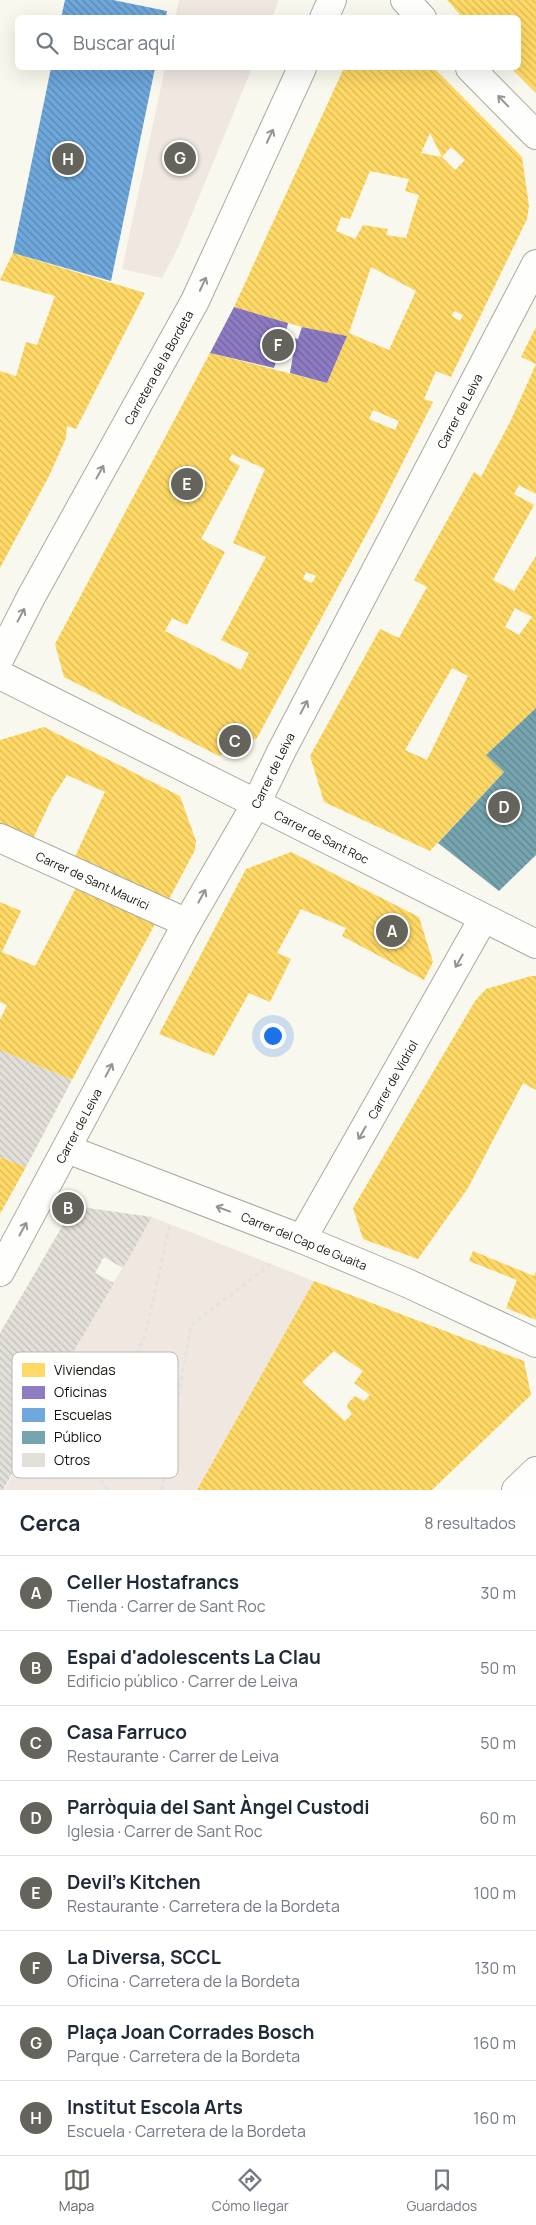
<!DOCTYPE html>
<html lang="es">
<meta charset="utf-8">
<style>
body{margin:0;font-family:Manrope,sans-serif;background:#f6f6f7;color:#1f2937}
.you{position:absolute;left:272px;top:1035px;width:18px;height:18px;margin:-12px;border:4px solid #fff;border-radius:50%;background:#1a73e8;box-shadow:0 0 0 8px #1a73e833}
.badge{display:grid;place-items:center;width:32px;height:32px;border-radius:50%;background:#64645c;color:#fff;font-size:16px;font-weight:700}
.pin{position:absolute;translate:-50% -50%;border:2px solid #fff;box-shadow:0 1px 5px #0006}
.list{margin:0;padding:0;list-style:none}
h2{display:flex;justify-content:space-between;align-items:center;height:65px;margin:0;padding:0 20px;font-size:21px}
h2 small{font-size:16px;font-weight:400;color:#747a83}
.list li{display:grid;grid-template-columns:32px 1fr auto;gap:15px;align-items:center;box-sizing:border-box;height:75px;padding:0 20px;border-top:1px solid #e0e1e3}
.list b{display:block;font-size:19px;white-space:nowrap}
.list p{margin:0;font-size:16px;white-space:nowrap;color:#747a83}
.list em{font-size:16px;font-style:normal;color:#747a83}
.icon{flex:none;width:28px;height:28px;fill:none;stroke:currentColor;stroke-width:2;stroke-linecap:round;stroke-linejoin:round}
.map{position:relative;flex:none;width:536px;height:1490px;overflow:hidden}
.search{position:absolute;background:#fff;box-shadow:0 5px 20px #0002;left:15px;right:15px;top:15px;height:55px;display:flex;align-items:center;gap:12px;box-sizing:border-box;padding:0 18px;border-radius:8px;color:#747a83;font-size:19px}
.sheet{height:665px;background:#fff}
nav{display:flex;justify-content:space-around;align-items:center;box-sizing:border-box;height:70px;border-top:1px solid #e0e1e3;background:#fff;font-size:14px;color:#747a83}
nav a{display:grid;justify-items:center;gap:2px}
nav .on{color:#64645c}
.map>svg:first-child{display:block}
.park{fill:#efe7e0}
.homes{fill:url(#homes-back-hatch);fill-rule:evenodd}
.offices{fill:url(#offices-back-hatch)}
.schools{fill:url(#schools-back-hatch)}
.public{fill:url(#public-back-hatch)}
.building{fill:url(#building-back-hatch)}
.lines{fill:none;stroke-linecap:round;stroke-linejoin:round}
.pedestrian-casing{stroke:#aaaaa3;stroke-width:30}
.minor-casing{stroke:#aaaaa3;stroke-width:30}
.tertiary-casing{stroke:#aaaaa3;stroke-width:30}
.path{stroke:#e2e2df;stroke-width:3;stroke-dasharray:4 4;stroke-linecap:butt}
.pedestrian{stroke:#fefefc;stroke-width:28}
.minor{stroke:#fefefc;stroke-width:28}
.tertiary{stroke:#fefefc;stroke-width:28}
.oneway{stroke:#959590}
.labels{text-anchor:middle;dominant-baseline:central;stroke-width:5;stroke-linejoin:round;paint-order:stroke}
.street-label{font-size:12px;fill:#14140d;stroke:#fff}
.key{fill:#fff;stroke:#b8b8b6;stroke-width:1}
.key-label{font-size:14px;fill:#14140d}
</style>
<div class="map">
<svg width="536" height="1490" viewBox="0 0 536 1490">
<defs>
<pattern id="homes-back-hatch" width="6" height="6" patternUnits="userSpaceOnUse" patternTransform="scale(1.25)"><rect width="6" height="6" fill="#ffd966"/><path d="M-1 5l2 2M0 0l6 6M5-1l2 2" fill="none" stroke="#dab957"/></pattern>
<pattern id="offices-back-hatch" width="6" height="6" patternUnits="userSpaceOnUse" patternTransform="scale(1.25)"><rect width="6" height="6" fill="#8e7cc3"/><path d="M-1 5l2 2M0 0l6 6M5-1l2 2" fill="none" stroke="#73649d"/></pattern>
<pattern id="schools-back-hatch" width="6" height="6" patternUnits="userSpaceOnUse" patternTransform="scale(1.25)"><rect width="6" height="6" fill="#6fa8dc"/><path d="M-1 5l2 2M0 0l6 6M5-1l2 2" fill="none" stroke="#5a88b1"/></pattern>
<pattern id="public-back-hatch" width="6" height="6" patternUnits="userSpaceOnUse" patternTransform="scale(1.25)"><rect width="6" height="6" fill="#76a5af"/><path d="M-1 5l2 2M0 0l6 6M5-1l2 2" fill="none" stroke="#60858d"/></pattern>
<pattern id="building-back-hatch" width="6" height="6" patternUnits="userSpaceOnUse" patternTransform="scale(1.25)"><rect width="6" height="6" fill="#e3e0d9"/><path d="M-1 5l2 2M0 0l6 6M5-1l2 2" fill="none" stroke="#c2bfb9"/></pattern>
</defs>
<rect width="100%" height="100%" fill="#f8f8ee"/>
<path class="park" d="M 179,0 L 279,0 L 272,17 L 175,17 Z
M 165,68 L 252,68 L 178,248 L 162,278 L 122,269 Z
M 152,1217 L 314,1281 L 197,1490 L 4,1490 L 76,1359 L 71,1356 Z"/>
<path class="homes" d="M 447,0 L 536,0 L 536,93 L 511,68 L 518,68 L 518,18 L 463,18 Z
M 344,68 L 434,68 L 522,157 L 529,206 L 527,219 L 451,377 L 436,371 L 424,399 L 433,402 L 374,520 L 257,738 L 219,756 L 64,677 L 55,644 L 210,353 L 327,383 L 347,336 L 302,327 L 234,307 ZM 430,133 L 442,157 L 451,147 L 465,160 L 455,170 L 442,157 L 421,153 ZM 370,171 L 409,179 L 405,191 L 419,195 L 406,238 L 386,235 L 388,229 L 363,225 L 355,239 L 336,231 L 341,217 L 350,219 ZM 371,267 L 416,291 L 389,350 L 349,333 ZM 454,311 L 463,315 L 460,321 L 452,316 ZM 373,410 L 399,421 L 395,430 L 369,419 ZM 232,454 L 265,469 L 233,543 L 266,557 L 221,640 L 249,653 L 241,670 L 165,631 L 172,618 L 187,625 L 225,552 L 201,539 L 240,466 L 229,460 ZM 306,572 L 316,576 L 312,583 L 303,579 Z
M 13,253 L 145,293 L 76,429 L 67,426 L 66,438 L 50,474 L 0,568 L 0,371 L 16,376 L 26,342 L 37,345 L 55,296 L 0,280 Z
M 536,327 L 536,364 L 521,357 Z
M 536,364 L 536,494 L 519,485 L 514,494 L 534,505 L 493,580 L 514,591 L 536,556 L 536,708 L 486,755 L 504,772 L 430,851 L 324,802 L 310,756 L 380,629 L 399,638 L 427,587 L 414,580 L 474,472 L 481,477 L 511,420 ZM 515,608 L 532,617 L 519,635 L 505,627 ZM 452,668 L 468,676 L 427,760 L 405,750 Z
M 44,727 L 180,796 L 196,841 L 195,850 L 167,903 L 73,861 L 105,792 L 67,775 L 52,798 L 31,843 L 0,828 L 0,740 Z
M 291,852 L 419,917 L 433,962 L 424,980 L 342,936 L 346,928 L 301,909 L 277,953 L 291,959 L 270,1002 L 249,993 L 214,1056 L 159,1034 L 246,869 Z
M 77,886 L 156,922 L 72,1080 L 0,1050 L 0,1020 L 7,1005 L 0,1002 L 0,902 L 21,911 L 2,952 L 35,966 Z
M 531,976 L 536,976 L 536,1090 L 523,1083 L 468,1188 L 418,1259 L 363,1239 L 353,1208 L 475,1001 L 486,989 Z
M 0,1157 L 26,1167 L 0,1214 Z
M 473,1251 L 534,1276 L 536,1271 L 536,1320 L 506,1308 L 517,1280 L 469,1261 Z
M 314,1281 L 524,1361 L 531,1395 L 432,1490 L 197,1490 ZM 334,1351 L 363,1371 L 354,1383 L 370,1395 L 364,1401 L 355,1396 L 348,1403 L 347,1407 L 352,1414 L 345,1421 L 302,1382 Z"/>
<path class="offices" d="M 234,307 L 288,323 L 285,336 L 298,339 L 302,327 L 347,336 L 327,383 L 290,373 L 293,356 L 279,352 L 274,368 L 210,353 Z"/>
<path class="schools" d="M 65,0 L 113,0 L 167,11 L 166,18 L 61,18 Z
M 51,68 L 155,68 L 111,281 L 13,253 Z"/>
<path class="public" d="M 536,708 L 536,855 L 499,891 L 438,843 L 504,772 L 486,755 Z"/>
<path class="building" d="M 0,1050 L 72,1080 L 26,1167 L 0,1157 Z
M 74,1206 L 152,1217 L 123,1268 L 104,1257 L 95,1273 L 114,1283 L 71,1356 L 76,1358 L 3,1490 L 0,1490 L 0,1333 Z"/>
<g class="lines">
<g class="pedestrian-casing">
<g id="pedestrian">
<path id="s1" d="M 0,838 L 187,923"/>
<path d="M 302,1239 L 407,1283 L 536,1343"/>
</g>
</g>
<g class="minor-casing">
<g id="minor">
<path d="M 405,0 L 422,18"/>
<path d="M 324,18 L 332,0"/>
<path d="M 470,68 L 536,135"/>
<path id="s2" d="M 0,658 L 31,597 L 195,301 L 302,68"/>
<path id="s3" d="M 0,675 L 536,944"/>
<path id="s4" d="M 67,1149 L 302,1239 L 483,919"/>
<path id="s5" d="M 0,1272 L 187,923 L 256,804 L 281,752 L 536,264"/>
</g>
</g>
<g class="tertiary-casing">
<path id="tertiary" d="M 516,1490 L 536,1471"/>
</g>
<path class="path" d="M 108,1490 L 82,1454 L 88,1425 L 144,1340 L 170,1224
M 162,1490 L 191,1325 L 272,1263"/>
<use href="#pedestrian" class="pedestrian"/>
<use href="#minor" class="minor"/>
<use href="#tertiary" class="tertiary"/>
</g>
<defs><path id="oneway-shaft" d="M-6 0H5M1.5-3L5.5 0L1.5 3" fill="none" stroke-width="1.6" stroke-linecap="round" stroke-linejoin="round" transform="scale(1.25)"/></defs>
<g class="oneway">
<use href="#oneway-shaft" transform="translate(503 101) rotate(-134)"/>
<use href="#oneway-shaft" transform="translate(270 136) rotate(-65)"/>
<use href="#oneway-shaft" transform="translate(203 284) rotate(-65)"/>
<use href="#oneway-shaft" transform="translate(100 472) rotate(-61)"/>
<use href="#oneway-shaft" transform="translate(21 615) rotate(-62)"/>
<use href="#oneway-shaft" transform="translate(304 707) rotate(-62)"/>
<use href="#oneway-shaft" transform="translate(202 896) rotate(-61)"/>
<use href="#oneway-shaft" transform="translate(459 961) rotate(120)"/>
<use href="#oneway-shaft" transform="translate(109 1070) rotate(-62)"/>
<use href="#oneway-shaft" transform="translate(362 1133) rotate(120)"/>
<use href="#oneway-shaft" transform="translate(223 1209) rotate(-159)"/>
<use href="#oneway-shaft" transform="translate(23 1229) rotate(-61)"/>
</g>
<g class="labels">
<g class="street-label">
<text stroke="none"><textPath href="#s2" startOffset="331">Carretera de la Bordeta</textPath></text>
<text stroke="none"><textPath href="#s5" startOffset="976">Carrer de Leiva</textPath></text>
<text stroke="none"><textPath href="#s5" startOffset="571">Carrer de Leiva</textPath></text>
<text stroke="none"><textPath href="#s3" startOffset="360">Carrer de Sant Roc</textPath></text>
<text stroke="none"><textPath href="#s1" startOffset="102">Carrer de Sant Maurici</textPath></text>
<text stroke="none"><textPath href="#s4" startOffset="435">Carrer de Vidriol</textPath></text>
<text stroke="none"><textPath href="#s5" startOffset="166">Carrer de Leiva</textPath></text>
<text transform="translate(304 1241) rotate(22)">Carrer del Cap de Guaita</text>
</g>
</g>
<rect x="12" y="1352" width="166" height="126" rx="8" class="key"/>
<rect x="22" y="1363" width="23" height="14" fill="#ffd966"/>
<rect x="22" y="1386" width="23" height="13" fill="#8e7cc3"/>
<rect x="22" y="1408" width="23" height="14" fill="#6fa8dc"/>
<rect x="22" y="1431" width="23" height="13" fill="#76a5af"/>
<rect x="22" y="1453" width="23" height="14" fill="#e3e0d9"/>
<g class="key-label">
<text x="54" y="1375">Viviendas</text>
<text x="54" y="1397">Oficinas</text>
<text x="54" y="1420">Escuelas</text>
<text x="54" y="1442">Público</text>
<text x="54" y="1465">Otros</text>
</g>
</svg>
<div class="you"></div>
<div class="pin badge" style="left:392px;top:931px">A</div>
<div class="pin badge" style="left:68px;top:1208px">B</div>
<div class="pin badge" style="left:235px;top:741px">C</div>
<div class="pin badge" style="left:504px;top:807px">D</div>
<div class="pin badge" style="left:187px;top:484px">E</div>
<div class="pin badge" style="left:278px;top:345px">F</div>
<div class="pin badge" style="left:180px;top:158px">G</div>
<div class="pin badge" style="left:68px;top:159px">H</div>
<div class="search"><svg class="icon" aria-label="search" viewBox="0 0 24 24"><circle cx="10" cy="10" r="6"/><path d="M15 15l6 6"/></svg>Buscar aquí</div>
</div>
<section class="sheet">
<h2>Cerca<small>8 resultados</small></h2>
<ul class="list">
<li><span class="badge">A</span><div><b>Celler Hostafrancs</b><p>Tienda · Carrer de Sant Roc</p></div><em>30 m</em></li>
<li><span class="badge">B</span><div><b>Espai d'adolescents La Clau</b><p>Edificio público · Carrer de Leiva</p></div><em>50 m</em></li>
<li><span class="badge">C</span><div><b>Casa Farruco</b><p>Restaurante · Carrer de Leiva</p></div><em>50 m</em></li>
<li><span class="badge">D</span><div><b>Parròquia del Sant Àngel Custodi</b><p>Iglesia · Carrer de Sant Roc</p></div><em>60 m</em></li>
<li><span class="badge">E</span><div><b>Devil's Kitchen</b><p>Restaurante · Carretera de la Bordeta</p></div><em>100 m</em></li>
<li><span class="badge">F</span><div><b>La Diversa, SCCL</b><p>Oficina · Carretera de la Bordeta</p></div><em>130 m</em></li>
<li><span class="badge">G</span><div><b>Plaça Joan Corrades Bosch</b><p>Parque · Carretera de la Bordeta</p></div><em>160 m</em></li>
<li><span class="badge">H</span><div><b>Institut Escola Arts</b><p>Escuela · Carretera de la Bordeta</p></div><em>160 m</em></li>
</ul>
</section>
<nav>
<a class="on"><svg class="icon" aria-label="map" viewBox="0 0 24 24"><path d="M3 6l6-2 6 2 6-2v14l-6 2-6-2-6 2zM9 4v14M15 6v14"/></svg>Mapa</a>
<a><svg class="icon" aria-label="directions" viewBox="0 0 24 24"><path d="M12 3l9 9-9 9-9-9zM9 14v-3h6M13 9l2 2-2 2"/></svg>Cómo llegar</a>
<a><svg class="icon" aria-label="saved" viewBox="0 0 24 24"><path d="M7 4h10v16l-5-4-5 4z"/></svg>Guardados</a>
</nav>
